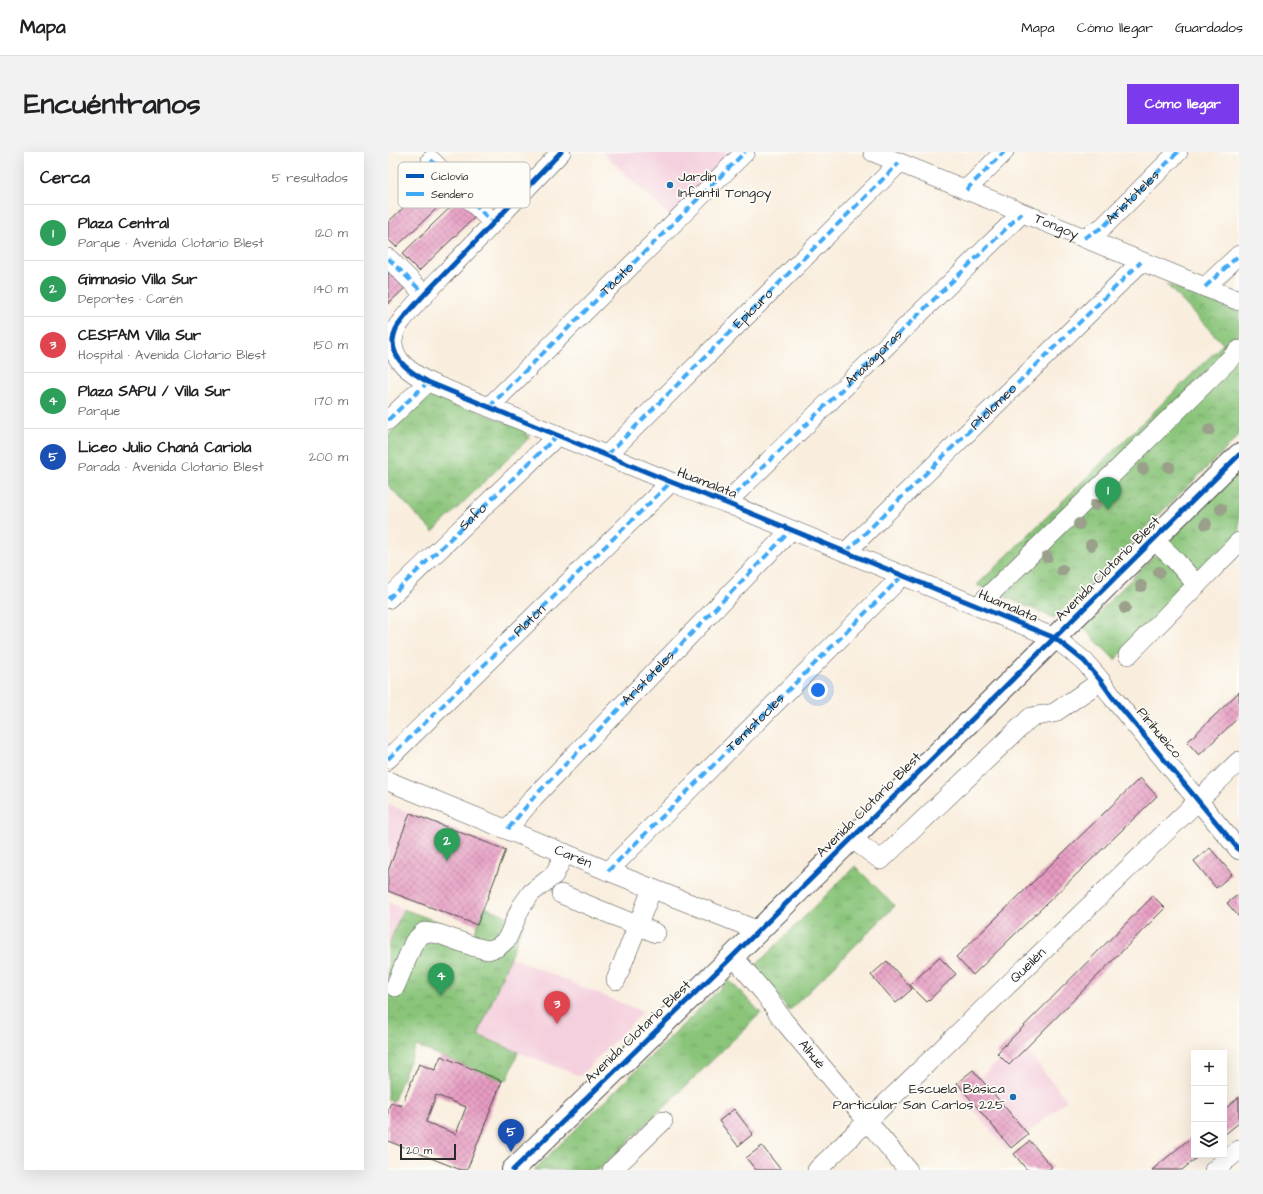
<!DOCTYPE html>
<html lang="es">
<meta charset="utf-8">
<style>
body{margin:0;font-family:"Architects Daughter",sans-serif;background:#f2f2f2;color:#202124}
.controls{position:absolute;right:12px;bottom:12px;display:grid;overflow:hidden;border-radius:0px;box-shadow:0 4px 16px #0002}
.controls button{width:36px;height:36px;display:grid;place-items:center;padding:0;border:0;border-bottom:1px solid #e0e0e0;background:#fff;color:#202124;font:20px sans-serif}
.scale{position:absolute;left:12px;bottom:10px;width:56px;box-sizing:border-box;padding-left:4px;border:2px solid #2b2b2b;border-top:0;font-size:11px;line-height:14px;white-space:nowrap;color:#2b2b2b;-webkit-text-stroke:3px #fdfcf7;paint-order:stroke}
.you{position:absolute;left:430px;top:538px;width:14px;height:14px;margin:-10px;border:3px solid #fff;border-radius:50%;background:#1a73e8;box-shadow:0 0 0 6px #1a73e833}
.badge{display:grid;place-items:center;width:26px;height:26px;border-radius:50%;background:#7c3aed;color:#fff;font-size:13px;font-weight:700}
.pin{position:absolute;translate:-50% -33px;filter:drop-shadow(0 1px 2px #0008)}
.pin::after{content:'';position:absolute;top:21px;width:14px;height:12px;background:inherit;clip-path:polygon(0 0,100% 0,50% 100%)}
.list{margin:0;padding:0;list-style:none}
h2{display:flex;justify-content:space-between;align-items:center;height:52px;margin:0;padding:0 16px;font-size:17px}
h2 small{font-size:13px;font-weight:400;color:#757577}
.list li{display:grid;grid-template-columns:26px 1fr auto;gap:12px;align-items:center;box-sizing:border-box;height:56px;padding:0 16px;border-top:1px solid #e0e0e0}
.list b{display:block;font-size:15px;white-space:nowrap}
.list p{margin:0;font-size:13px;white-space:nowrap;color:#757577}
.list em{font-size:13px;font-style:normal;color:#757577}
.icon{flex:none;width:22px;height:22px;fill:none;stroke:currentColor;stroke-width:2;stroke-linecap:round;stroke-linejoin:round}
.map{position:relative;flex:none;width:851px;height:1018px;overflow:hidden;border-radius:0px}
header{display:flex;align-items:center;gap:24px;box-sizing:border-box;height:56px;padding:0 20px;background:#fff;border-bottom:1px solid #e0e0e0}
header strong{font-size:19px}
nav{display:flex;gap:22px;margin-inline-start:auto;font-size:14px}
.intro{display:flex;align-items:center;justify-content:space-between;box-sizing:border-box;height:96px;padding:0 24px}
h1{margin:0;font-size:28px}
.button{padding:10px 18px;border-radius:0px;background:#7c3aed;color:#fff;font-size:14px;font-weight:700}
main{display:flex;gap:24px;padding:0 24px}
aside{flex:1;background:#fff;border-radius:0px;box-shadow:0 4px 16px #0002}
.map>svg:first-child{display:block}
.built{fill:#f4cfdd}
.grass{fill:url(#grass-tufts);stroke:#5a7852}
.park{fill:url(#park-crowns);stroke:#5a7852}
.building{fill:url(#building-cross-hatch);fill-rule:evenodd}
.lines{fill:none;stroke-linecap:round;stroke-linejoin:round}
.minor-casing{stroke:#4a4846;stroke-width:20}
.major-casing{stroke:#4a4846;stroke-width:24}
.minor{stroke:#fff;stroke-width:19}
.major{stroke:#fff;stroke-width:22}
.quiet{stroke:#3fa9f5;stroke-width:4;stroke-dasharray:8 4;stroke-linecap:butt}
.cycleway-casing{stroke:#fdfcf7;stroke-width:8}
.cycleway{stroke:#0057b8;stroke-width:5}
.tree{fill:#9aa08a}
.poi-dot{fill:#1f6fb2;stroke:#fdfcf7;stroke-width:1.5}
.labels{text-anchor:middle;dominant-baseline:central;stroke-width:3.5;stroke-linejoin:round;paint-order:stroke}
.poi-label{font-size:14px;fill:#2b2b2b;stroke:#fdfcf7;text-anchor:start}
.street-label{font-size:14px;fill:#2b2b2b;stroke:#fdfcf7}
.key{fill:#fdfcf7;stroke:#bebdba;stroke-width:1}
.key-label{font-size:11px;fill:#2b2b2b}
</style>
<header>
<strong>Mapa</strong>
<nav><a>Mapa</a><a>Cómo llegar</a><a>Guardados</a></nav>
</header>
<div class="intro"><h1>Encuéntranos</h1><a class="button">Cómo llegar</a></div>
<main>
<aside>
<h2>Cerca<small>5 resultados</small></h2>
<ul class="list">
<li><span class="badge" style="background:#2e9e5b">1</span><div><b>Plaza Central</b><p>Parque · Avenida Clotario Blest</p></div><em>120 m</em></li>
<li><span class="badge" style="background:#2e9e5b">2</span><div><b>Gimnasio Villa Sur</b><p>Deportes · Carén</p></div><em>140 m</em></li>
<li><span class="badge" style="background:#e0444e">3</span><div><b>CESFAM Villa Sur</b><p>Hospital · Avenida Clotario Blest</p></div><em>150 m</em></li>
<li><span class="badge" style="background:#2e9e5b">4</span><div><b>Plaza SAPU / Villa Sur</b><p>Parque</p></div><em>170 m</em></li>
<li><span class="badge" style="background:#1a4fb4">5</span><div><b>Liceo Julio Chaná Cariola</b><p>Parada · Avenida Clotario Blest</p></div><em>200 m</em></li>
</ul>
</aside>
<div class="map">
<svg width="851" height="1018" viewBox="0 0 851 1018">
<defs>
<pattern id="grass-tufts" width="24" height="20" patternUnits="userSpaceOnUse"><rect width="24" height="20" fill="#89c479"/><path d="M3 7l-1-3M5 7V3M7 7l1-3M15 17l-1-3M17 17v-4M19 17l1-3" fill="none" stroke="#709f63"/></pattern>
<pattern id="park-crowns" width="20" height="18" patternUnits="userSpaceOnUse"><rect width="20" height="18" fill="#89c479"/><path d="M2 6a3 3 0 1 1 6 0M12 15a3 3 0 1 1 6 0" fill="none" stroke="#709f63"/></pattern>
<pattern id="building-cross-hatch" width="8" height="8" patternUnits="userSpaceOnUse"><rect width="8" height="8" fill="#e79cc2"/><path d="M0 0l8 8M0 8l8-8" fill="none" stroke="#bb7f9e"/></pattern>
</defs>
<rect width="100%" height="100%" fill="#fdfcf7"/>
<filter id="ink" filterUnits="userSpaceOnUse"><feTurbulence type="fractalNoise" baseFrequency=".025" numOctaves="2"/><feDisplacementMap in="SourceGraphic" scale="8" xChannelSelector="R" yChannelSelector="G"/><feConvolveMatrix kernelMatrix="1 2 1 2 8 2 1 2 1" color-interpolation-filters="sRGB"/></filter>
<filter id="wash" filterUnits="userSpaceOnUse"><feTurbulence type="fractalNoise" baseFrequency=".012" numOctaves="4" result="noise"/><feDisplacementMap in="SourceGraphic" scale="16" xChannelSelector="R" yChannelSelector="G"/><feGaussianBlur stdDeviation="0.9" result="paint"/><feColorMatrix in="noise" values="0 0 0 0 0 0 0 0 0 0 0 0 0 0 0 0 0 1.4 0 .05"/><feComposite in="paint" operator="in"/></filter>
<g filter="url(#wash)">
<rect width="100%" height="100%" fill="#f9eede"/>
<path class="built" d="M 214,0 L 347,0 L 284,66 Z
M 0,652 L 22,661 L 0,719 Z
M 0,750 L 15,757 L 0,795 Z
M 122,805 L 255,860 L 192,924 L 130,900 L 90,883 Z
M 632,891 L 679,948 L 619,998 L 572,942 Z"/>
<path class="grass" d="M 851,318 L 851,383 L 727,508 L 695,476 Z
M 467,714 L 507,754 L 401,859 L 366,815 Z
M 341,828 L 373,861 L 211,1018 L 146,1018 Z"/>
<path class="park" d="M 778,132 L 851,160 L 851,284 L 666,466 L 589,433 L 835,192 Z
M 39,242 L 48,242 L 137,278 L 141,286 L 45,380 L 0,333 L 0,283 Z
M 97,755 L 136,771 L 90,883 L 130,900 L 119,928 L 114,929 L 28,894 L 5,950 L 0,948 L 0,795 L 15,757 L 86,783 Z"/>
<g id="blocks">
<path class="building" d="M 50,23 L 66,40 L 8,95 L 0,87 L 0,70 Z
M 72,46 L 89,63 L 31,119 L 14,102 Z
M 0,119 L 19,134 L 0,152 Z
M 851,540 L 851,565 L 811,603 L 799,590 Z
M 752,626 L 769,644 L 585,823 L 568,805 Z
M 22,661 L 118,698 L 89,773 L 0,739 L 0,719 Z
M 822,696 L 844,722 L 828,736 L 806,709 Z
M 851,742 L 851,765 L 839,751 Z
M 765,744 L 777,756 L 621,913 L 609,901 Z
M 551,805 L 568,822 L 539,850 L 522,833 Z
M 499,809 L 524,837 L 508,851 L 483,823 Z
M 53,904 L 114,929 L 79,1018 L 73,1018 L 0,989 L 0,958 L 3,950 L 13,954 L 31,912 L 47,918 ZM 48,943 L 78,955 L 68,982 L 38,970 Z
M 585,918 L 640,982 L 623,996 L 569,931 Z
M 851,945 L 851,971 L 836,983 L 836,958 Z
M 346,957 L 365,982 L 350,994 L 331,969 Z
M 806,983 L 806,1003 L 812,1003 L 794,1018 L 764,1018 Z
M 642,989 L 664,1015 L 660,1018 L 639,1018 L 626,1002 Z
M 374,994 L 393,1018 L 368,1018 L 358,1006 Z"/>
</g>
</g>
<g filter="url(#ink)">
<use href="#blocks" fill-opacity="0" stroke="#4a4846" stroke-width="1"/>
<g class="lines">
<g class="minor-casing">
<g id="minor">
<path d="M 173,0 C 138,37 103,73 68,110 C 49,130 28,149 12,171 C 8,175 6,182 5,188 C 4,209 24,221 40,230 L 283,330 L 338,351 L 667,486 L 696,509 L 713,529 L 725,546 L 851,698"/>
<path id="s1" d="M 485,0 L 851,149"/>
<path d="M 43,8 L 105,71"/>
<path d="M 578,38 L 616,0"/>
<path d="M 696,86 L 715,75 L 790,0"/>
<path d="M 0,106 L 37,143"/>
<path d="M 817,135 L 851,103"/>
<path id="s2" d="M 101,255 L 357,0"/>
<path d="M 0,268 L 40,230"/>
<path id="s3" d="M 219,303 L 511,11"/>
<path d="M 338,351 L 634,61"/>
<path d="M 766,388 L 786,407 L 809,433"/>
<path d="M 458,400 L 753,110"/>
<path d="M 0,447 L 170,283"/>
<path d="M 590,454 L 851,198"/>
<path d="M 740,503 L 851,390"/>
<path d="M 0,607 L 283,330"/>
<path id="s4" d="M 0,629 L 220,719 L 371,779"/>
<path d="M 120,677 L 146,645 L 403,378"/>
<path d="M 464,687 L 493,708 L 643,565 L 666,561 L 713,529"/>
<path d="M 220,719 L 515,423"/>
<path d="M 173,742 L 268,781"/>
<path id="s5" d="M 345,804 L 377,842 L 395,868 L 520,1018"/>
<path d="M 228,828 L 264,737"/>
<path d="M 7,835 L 26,790 L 36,780 L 51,782 L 87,795 L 100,798 L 110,795 L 119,787 L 133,755 L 143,741 L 166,723 L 177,701"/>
<path d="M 224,1018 L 275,969"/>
<path id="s6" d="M 429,1018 L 851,609"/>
<path d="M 826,1018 L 851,998"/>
</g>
</g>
<g class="major-casing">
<path id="major" d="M 125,1018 L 345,804 L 851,303"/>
</g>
<use href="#minor" class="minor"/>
<use href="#major" class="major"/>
<g class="quiet">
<path d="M 43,8 L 105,71"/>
<path d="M 578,38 L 616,0"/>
<path id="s7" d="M 696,86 L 715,75 L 790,0"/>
<path d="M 0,106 L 37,143"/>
<path d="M 817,135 L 851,103"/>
<path d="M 101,255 L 357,0"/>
<path d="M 0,268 L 40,230"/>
<path d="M 219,303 L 511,11"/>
<path id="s8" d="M 338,351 L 634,61"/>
<path id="s9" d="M 458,400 L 753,110"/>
<path id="s10" d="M 0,447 L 170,283"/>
<path id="s11" d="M 0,607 L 283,330"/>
<path id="s12" d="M 120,677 L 146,645 L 403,378"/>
<path id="s13" d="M 220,719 L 515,423"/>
</g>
<g class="cycleway-casing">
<path id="cycleway" d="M 173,0 C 138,37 103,73 68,110 C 49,130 28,149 12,171 C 8,175 6,182 5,188 C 4,209 24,221 40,230 L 283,330 L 338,351 L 667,486 L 696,509 L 713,529 L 725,546 L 851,698
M 125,1018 L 345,804 L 851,303"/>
</g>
<use href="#cycleway" class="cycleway"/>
</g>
<g class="tree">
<circle cx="821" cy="278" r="6"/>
<circle cx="781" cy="315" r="6"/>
<circle cx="755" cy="317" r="6"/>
<circle cx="707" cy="353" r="6"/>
<circle cx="833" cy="357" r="6"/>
<circle cx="691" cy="372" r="6"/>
<circle cx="818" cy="372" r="6"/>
<circle cx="703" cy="393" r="6"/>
<circle cx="659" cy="405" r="6"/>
<circle cx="674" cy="418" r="6"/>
<circle cx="771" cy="420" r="6"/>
<circle cx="753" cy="434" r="6"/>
<circle cx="737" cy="456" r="6"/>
</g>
</g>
<g class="poi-dot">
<circle cx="282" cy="33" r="4"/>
<circle cx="625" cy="945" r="4"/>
</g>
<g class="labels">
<g class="poi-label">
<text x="290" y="25">Jardín<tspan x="290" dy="16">Infantil Tongoy</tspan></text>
<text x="617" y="937" text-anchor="end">Escuela Básica<tspan x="617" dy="16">Particular San Carlos 225</tspan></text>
</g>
<g class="street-label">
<text stroke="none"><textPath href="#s7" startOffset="64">Aristóteles</textPath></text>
<text stroke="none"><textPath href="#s1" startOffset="198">Tongoy</textPath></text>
<text stroke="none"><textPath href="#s2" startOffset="181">Tácito</textPath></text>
<text stroke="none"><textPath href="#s3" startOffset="207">Epicuro</textPath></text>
<text stroke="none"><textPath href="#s8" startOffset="207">Anaxágoras</textPath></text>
<text stroke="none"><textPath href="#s9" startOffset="207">Ptolomeo</textPath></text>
<text transform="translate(319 331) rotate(21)">Huamalata</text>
<text stroke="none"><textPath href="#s10" startOffset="118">Safo</textPath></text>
<text transform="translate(720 417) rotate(-45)">Avenida Clotario Blest</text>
<text transform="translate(620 454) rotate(23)">Huamalata</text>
<text stroke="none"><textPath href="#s11" startOffset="198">Platón</textPath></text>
<text stroke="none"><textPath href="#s12" startOffset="206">Aristóteles</textPath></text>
<text stroke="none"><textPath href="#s13" startOffset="209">Temístocles</textPath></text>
<text transform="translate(771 581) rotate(50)">Pirihueico</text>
<text transform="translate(481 653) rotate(-45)">Avenida Clotario Blest</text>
<text stroke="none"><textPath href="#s4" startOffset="200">Carén</textPath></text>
<text stroke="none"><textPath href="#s6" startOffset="294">Queilén</textPath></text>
<text transform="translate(250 880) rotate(-44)">Avenida Clotario Blest</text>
<text stroke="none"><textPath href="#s5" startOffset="126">Alhué</textPath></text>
</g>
</g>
<rect x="10" y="10" width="132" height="46" rx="6" class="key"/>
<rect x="18" y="22" width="18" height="4" fill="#0057b8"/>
<rect x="18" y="40" width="18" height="4" fill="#3fa9f5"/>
<g class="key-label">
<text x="43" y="28">Ciclovía</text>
<text x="43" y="46">Sendero</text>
</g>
</svg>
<div class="controls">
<button>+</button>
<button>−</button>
<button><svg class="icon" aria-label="layers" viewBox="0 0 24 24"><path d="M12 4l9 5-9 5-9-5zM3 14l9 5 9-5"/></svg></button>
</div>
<div class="scale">20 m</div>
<div class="you"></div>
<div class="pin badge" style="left:720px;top:358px;background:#2e9e5b">1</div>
<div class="pin badge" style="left:59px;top:709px;background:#2e9e5b">2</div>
<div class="pin badge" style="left:169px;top:872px;background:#e0444e">3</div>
<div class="pin badge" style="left:53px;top:844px;background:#2e9e5b">4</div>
<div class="pin badge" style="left:123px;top:1000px;background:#1a4fb4">5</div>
</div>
</main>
